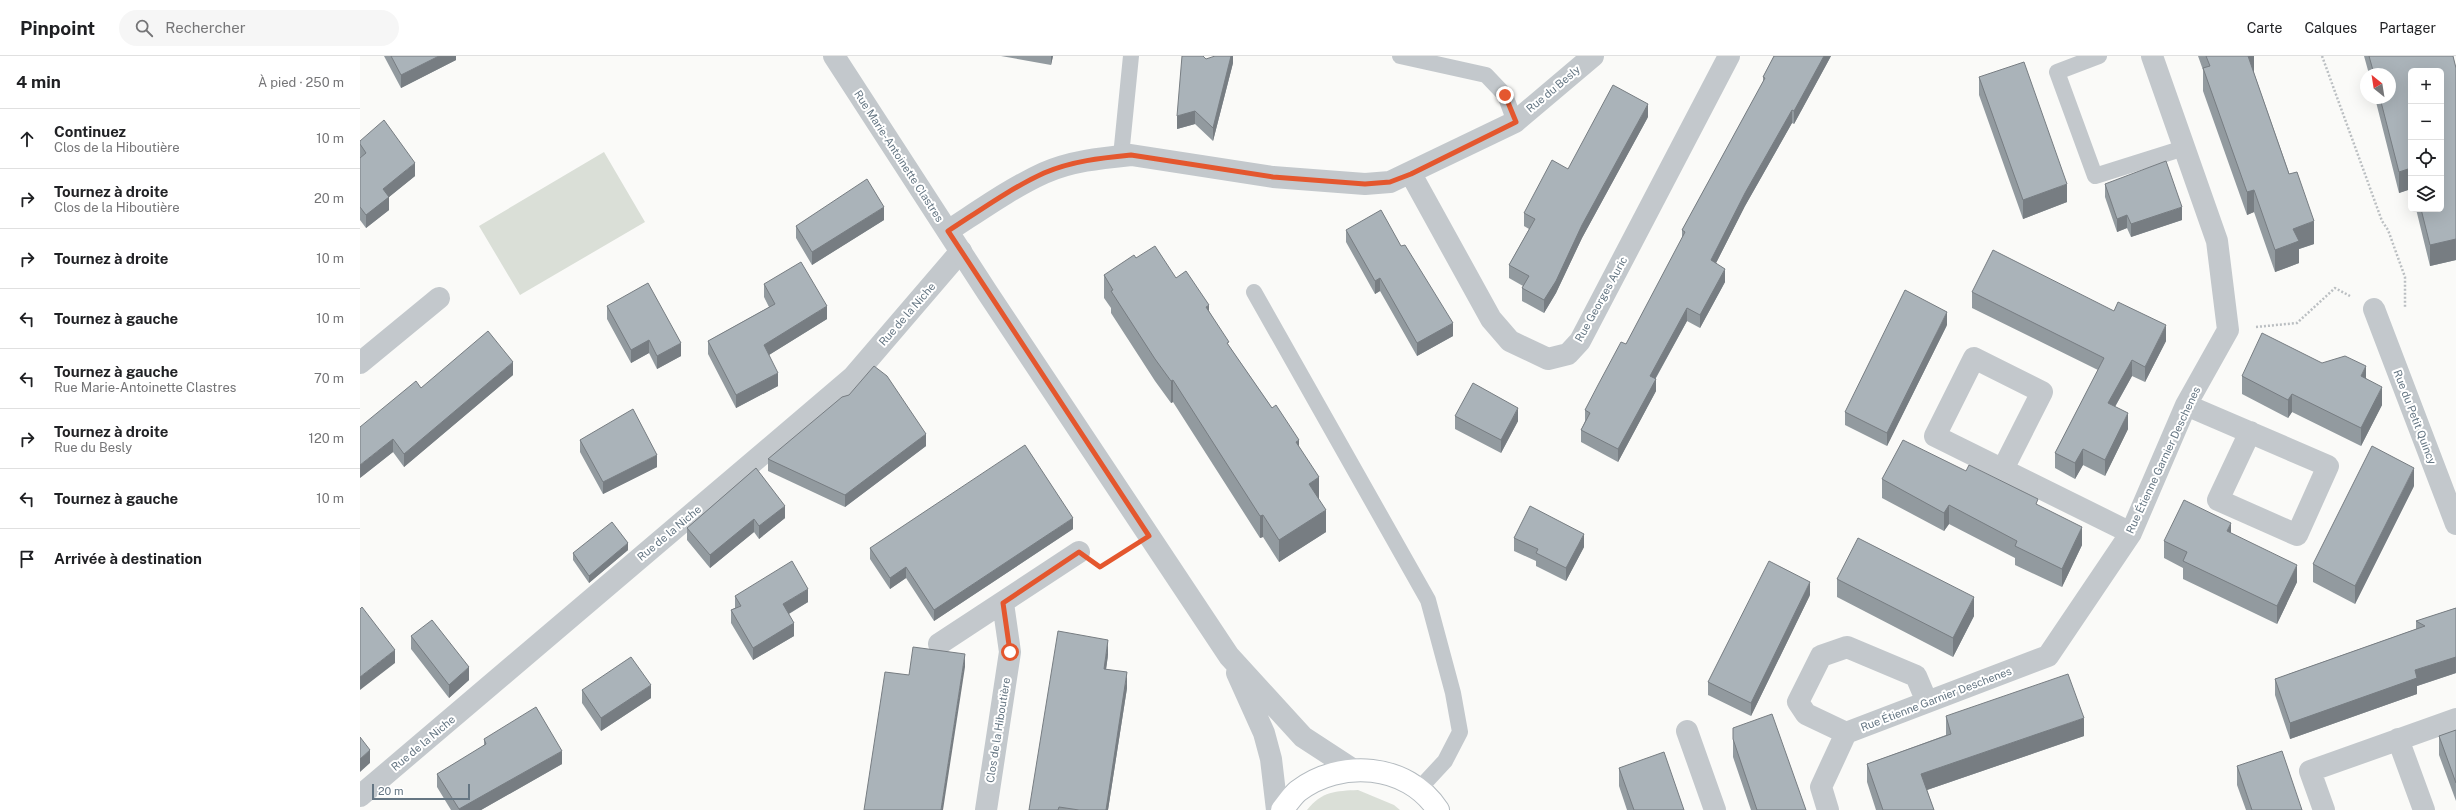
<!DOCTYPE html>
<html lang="fr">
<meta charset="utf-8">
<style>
body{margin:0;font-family:"Public Sans",sans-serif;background:#f6f6f6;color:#202124}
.controls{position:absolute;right:12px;top:12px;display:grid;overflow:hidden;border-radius:6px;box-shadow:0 4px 16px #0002}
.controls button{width:36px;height:36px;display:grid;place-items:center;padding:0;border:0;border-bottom:1px solid #e0e0e0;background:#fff;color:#202124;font:20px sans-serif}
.compass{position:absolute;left:2000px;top:12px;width:36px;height:36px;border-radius:50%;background:#fff;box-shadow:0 4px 16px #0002;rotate:330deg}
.scale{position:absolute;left:12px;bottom:10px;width:98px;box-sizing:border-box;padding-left:4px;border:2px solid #657683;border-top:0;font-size:11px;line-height:14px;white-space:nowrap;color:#657683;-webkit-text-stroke:3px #fff;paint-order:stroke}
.stop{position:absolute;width:12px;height:12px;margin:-9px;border:3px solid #e4572e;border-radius:50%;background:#fff}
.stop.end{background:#e4572e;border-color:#fff;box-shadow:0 1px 4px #0008}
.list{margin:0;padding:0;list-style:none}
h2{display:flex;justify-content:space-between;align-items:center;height:52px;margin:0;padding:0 16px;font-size:17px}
h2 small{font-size:13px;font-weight:400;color:#757577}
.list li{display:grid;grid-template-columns:26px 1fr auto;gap:12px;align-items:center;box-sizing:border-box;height:60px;padding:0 16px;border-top:1px solid #e0e0e0}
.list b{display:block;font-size:15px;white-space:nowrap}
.list p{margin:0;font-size:13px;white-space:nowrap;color:#757577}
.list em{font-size:13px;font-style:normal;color:#757577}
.icon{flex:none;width:22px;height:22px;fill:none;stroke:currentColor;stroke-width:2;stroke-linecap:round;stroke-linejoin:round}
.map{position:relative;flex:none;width:2096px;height:754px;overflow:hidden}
header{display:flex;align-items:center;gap:24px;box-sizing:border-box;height:56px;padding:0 20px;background:#fff;border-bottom:1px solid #e0e0e0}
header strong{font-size:19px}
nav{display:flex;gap:22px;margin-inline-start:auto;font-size:14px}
.search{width:280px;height:36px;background:#f6f6f6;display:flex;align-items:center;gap:10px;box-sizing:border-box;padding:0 14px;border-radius:22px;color:#757577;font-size:15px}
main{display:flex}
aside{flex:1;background:#fff}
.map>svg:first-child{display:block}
.green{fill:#dadfd7}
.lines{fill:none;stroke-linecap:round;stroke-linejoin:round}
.secondary-casing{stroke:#b3babf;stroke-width:24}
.path{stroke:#bbbfc2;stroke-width:2.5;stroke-dasharray:2 2;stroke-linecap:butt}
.service{stroke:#c3c8cc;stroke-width:16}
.minor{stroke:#c3c8cc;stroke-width:22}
.tertiary{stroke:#c3c8cc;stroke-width:22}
.secondary{stroke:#fff;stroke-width:22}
.wall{fill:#929a9f}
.shaded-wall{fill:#777d82}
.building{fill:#aab3b9;stroke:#777d82}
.route{stroke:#e4572e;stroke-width:5}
.labels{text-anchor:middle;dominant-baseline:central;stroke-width:4;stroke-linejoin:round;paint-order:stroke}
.street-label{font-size:11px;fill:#657683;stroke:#fff}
</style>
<header>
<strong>Pinpoint</strong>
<div class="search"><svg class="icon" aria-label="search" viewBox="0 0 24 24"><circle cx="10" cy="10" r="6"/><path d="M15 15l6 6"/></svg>Rechercher</div>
<nav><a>Carte</a><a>Calques</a><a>Partager</a></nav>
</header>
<main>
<aside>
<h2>4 min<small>À pied · 250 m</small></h2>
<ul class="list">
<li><svg class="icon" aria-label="ahead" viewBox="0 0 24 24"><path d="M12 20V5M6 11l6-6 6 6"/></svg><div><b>Continuez</b><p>Clos de la Hiboutière</p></div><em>10 m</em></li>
<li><svg class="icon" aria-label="right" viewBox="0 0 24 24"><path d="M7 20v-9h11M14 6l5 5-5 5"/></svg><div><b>Tournez à droite</b><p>Clos de la Hiboutière</p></div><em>20 m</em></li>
<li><svg class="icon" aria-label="right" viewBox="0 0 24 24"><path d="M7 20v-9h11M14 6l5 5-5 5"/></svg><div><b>Tournez à droite</b></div><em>10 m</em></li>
<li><svg class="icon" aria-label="left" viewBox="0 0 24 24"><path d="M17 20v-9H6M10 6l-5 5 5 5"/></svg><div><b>Tournez à gauche</b></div><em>10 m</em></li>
<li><svg class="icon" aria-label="left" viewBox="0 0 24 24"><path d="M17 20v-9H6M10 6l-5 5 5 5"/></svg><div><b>Tournez à gauche</b><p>Rue Marie-Antoinette Clastres</p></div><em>70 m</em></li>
<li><svg class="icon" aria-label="right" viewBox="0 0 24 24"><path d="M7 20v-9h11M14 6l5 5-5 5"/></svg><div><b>Tournez à droite</b><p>Rue du Besly</p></div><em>120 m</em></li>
<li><svg class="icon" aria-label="left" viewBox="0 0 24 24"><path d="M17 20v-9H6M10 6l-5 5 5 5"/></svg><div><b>Tournez à gauche</b></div><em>10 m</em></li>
<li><svg class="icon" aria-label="arrive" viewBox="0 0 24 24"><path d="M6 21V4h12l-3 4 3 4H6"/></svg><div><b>Arrivée à destination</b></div></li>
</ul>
</aside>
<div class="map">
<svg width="2096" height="754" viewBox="0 0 2096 754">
<rect width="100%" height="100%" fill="#fafaf8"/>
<path class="green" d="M 244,96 L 285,166 L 160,239 L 119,170 Z
M 998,734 L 1034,749 L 1040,754 L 947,754 C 962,735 976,735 998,734 Z"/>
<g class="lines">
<g class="secondary-casing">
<path id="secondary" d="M 922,754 C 927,748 932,740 938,735 C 980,703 1047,707 1078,754"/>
</g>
<path class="path" d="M 1962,0 L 2022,165 L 2028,174 L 2045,221 L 2045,251
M 1896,271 L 1937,267 L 1975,232 L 1990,240
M 745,507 L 765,495"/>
<path class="service" d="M 1040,0 L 1126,19 L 1145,39 L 1155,66
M 1739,0 L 1697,16 L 1735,120 L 1824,92
M 761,100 L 771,0
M 894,236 L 1068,544 L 1093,637 L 1100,676 L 1085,705 L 1059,733"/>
<path class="minor" d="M 1051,118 L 1131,263 L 1150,285 L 1188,303 L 1208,298 L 1220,285 L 1369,0
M 588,175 C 619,155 651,132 684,117 C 711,105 742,102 771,99 L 913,121 L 1005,128 L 1030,126 L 1155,66 L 1233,0
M 2014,253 L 2096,468
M 0,307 L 79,242
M 1826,349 L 1968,410 L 1937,479 L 1858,444 L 1890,376
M 1643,413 L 1682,336 L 1614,302 L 1575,380 L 1771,477
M 579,588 L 719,496
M 1327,675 L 1355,754
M 1486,677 L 1446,658 L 1438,646 L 1461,600 L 1487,591 L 1556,620 L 1567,646
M 2038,683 L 2064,754
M 0,740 L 493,321 L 601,195
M 626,754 L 650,596 L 643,547
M 1468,754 L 1461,731 L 1486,677 L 1688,600 L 1771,477 L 1826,349 L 1868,274 L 1857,185 L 1792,0
M 1964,754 L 1950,715 L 2096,663"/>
<path class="tertiary" d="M 474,0 L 627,236 L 869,600 L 943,681 L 992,713
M 877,617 L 904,677 L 911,703 L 917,754"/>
<use href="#secondary" class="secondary"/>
</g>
<path class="wall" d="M 24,0 L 96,0 L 96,4 L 41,32 Z
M 641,0 L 693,0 L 691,9 Z
M 873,0 L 873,7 L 853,85 L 835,68 L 817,73 L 846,3 Z
M 1414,0 L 1471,0 L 1434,68 L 1432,67 L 1385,150 L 1356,207 L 1365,226 L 1340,272 L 1327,265 L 1296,322 L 1296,335 L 1258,406 L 1221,386 L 1221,374 L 1225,365 L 1225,354 L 1266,288 L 1322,183 L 1322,174 L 1403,26 L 1403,21 Z
M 1838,0 L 1894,0 L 1894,17 L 1954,188 L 1939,193 L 1939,207 L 1915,216 L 1894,156 L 1887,159 L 1843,35 L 1843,14 Z
M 2004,0 L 2093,0 L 2096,12 L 2096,204 L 2070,210 L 2056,153 L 2081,153 L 2051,15 L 2051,133 L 2039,137 L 2015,42 L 2030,42 L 2030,18 L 2009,18 Z
M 1619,21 L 1707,146 L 1663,163 L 1619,39 Z
M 1288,61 L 1222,182 L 1196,237 L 1184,257 L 1162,245 L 1162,232 L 1163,230 L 1149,222 L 1149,209 L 1169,173 L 1164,170 L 1164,157 L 1208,113 Z
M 0,85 L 55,120 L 29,141 L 29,154 L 6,172 L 0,164 Z
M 1745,128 L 1822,164 L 1771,181 L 1767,172 L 1757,176 L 1745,141 Z
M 524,164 L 452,209 L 436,182 L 436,170 Z
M 986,174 L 1093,280 L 1057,300 L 1020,235 L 1015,238 L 986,186 Z
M 776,202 L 816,222 L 849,255 L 869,290 L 939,391 L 959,444 L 966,476 L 919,506 L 903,481 L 900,482 L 813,346 L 811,347 L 795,325 L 751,257 L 751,252 L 744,242 L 744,219 Z
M 404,228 L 467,263 L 409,299 L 418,330 L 376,352 L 348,298 L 348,285 L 409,251 L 404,241 Z
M 1612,236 L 1806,285 L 1785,326 L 1772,320 L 1755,351 L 1768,373 L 1745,420 L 1723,409 L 1715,423 L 1695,412 L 1695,397 L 1738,314 L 1612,252 Z
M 247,250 L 321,300 L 297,313 L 289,297 L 271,307 L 247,263 Z
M 1587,269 L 1527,390 L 1485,369 L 1485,356 Z
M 1962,307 L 2006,322 L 2022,349 L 2001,390 L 1932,356 L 1928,362 L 1882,338 L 1882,320 Z
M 153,319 L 44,411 L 33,396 L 0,422 L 61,332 Z
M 489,339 L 566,390 L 485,451 L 408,415 L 408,403 Z
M 1095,360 L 1158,365 L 1141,397 L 1095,373 Z
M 220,384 L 297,411 L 243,438 L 220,396 Z
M 396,412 L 425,462 L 399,483 L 394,476 L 350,512 L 327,484 L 327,472 Z
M 1606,415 L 1678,449 L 1722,489 L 1702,531 L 1655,509 L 1655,502 L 1589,468 L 1584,475 L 1522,442 L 1522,423 Z
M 2054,430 L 1995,548 L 1953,526 L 1953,508 Z
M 713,473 L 574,565 L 546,522 L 530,533 L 510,503 L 510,492 Z
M 1871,477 L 1937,526 L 1917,568 L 1823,523 L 1823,512 L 1804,502 L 1804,485 Z
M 1154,482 L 1224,491 L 1206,525 L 1176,510 L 1176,505 L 1154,495 Z
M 268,494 L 229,527 L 213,504 L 213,497 Z
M 1477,523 L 1614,560 L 1593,601 L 1477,541 Z
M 1450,539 L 1391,660 L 1348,639 L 1348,626 Z
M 375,540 L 448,546 L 429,558 L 434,580 L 393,604 L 371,567 L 371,554 L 375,552 Z
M 2096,552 L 2096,617 L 2057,630 L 2057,638 L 1930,683 L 1915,639 L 1915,623 L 2056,573 L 2056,565 Z
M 51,580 L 109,624 L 89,642 L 51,593 Z
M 748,599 L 746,613 L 767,632 L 748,754 L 669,754 Z
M 222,634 L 291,642 L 241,675 L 222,647 Z
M 1586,660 L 1724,680 L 1567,734 L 1574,754 L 1516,754 L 1507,726 L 1507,708 L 1586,679 Z
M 1373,672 L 1446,754 L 1391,754 L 1373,701 Z
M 2096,674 L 2096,745 L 2079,699 L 2079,680 Z
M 124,683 L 202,708 L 121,754 L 91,754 L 77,731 L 77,718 L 124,690 Z
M 1877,710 L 1942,754 L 1886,754 L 1877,729 Z
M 1259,712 L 1324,754 L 1267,754 L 1259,730 Z"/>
<path class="shaded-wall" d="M 79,0 L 96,0 L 96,4 L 41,32 L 41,19 Z
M 691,0 L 693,0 L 691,9 Z
M 871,0 L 873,0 L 873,7 L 853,85 L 853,72 Z
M 1464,0 L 1471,0 L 1434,68 L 1434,55 Z
M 1888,0 L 1894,0 L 1894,19 Z
M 1288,48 L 1288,61 L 1222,182 L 1196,237 L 1184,257 L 1184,244 L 1222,169 Z
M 1432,54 L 1432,67 L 1385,150 L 1351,217 L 1351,204 L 1385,137 Z
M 835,55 L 835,68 L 817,73 L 817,60 Z
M 55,107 L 55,120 L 29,141 L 29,154 L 6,172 L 6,159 L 23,133 Z
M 2051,112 L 2051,133 L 2039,137 L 2039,116 Z
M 1707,128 L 1707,146 L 1663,163 L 1663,144 Z
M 1894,134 L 1894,156 L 1887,159 L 1887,136 Z
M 524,151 L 524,164 L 452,209 L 452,196 Z
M 1822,151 L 1822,164 L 1771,181 L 1771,168 Z
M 1767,159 L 1767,172 L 1757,176 L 1757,163 Z
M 1954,165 L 1954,188 L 1939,193 L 1939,207 L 1915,216 L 1915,194 L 1933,173 Z
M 2096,183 L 2096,204 L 2070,210 L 2070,189 Z
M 1365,213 L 1365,226 L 1340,272 L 1340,259 Z
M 1020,222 L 1020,235 L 1015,238 L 1015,225 Z
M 849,249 L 849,271 L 846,251 Z
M 467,250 L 467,263 L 404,302 L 404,289 Z
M 1327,252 L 1327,265 L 1290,332 L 1290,320 Z
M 1587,256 L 1587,269 L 1527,390 L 1527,377 Z
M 1093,267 L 1093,280 L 1057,300 L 1057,287 Z
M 1806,269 L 1806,285 L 1785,326 L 1785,311 Z
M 289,284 L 289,297 L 271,307 L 271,294 Z
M 321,287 L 321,300 L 297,313 L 297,300 Z
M 1772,304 L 1772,320 L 1748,363 L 1748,347 Z
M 153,306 L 153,319 L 44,411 L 44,398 Z
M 2006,310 L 2006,329 L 2001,320 Z
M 418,317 L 418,330 L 376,352 L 376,339 Z
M 1296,323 L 1296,335 L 1258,406 L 1258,393 Z
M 813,324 L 813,346 L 811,347 L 811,325 Z
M 2022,331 L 2022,349 L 2001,390 L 2001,372 Z
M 1932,338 L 1932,356 L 1928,362 L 1928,344 Z
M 1158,352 L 1158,365 L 1141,397 L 1141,384 Z
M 1768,357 L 1768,373 L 1745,420 L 1745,404 Z
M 566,378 L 566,390 L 485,451 L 485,439 Z
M 33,383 L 33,396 L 0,422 L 0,409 Z
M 939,384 L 939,406 L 936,386 Z
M 1723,393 L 1723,409 L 1715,423 L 1715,407 Z
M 297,399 L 297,411 L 243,438 L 243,426 Z
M 2054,412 L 2054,430 L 1995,548 L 1995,530 Z
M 959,421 L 959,444 L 949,428 Z
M 1589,449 L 1589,468 L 1584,475 L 1584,457 Z
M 425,450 L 425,462 L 399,483 L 399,470 Z
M 966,454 L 966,476 L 919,506 L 919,484 Z
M 903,459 L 903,481 L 900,482 L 900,460 Z
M 713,462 L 713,473 L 574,565 L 574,554 Z
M 394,463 L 394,476 L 350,512 L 350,499 Z
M 1871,467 L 1871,484 L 1867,475 Z
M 1722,471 L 1722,489 L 1702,531 L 1702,513 Z
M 1224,478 L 1224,491 L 1206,525 L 1206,512 Z
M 268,487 L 268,494 L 229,527 L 229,520 Z
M 1937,509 L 1937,526 L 1917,568 L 1917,550 Z
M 546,511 L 546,522 L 530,533 L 530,522 Z
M 1450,526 L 1450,539 L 1391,660 L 1391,647 Z
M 448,533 L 448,546 L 423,561 L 423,548 Z
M 1614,541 L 1614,560 L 1593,601 L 1593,582 Z
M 434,567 L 434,580 L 393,604 L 393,592 Z
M 748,584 L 748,599 L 744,628 L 744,613 Z
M 35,594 L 35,607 L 0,634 L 0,621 Z
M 605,598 L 605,611 L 583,754 L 581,754 Z
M 2096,601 L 2096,617 L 2057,630 L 2057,638 L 1930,683 L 1930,667 L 2055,614 Z
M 109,611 L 109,624 L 89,642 L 89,629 Z
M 767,616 L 767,632 L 748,754 L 746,754 Z
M 291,629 L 291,642 L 241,675 L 241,662 Z
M 1724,662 L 1724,680 L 1561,736 L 1561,718 Z
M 10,694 L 10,707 L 0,716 L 0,703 Z
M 202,695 L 202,708 L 121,754 L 99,754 L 99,753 Z"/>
<path class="building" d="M 31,0 L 79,0 L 41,19 Z
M 822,0 L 843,0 L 846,3 L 855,0 L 871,0 L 853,72 L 835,55 L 817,60 Z
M 1414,0 L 1464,0 L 1434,55 L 1432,54 L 1385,137 L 1351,204 L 1365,213 L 1340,259 L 1327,252 L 1290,320 L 1296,323 L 1258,393 L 1221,374 L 1230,357 L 1225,354 L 1238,329 L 1261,286 L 1266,288 L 1325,176 L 1322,174 L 1405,22 L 1403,21 Z
M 1846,0 L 1888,0 L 1929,118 L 1937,116 L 1954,165 L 1933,173 L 1939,185 L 1915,194 L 1894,134 L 1887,136 L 1843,12 L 1850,10 Z
M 2009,0 L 2093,0 L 2096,12 L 2096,183 L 2070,189 L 2061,153 L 2081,153 L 2081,15 L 2051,15 L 2051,112 L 2039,116 L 2020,42 L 2030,42 L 2030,18 L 2014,18 Z
M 1664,6 L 1707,128 L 1663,144 L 1619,21 Z
M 1253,29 L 1288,48 L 1222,169 L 1196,225 L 1184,244 L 1162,232 L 1169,220 L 1149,209 L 1175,163 L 1164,157 L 1192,104 L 1208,113 Z
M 24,64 L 55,107 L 23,133 L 29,141 L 6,159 L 0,151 L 0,102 L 6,97 L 0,88 L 0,85 Z
M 1806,105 L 1822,151 L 1771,168 L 1767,159 L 1757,163 L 1745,128 Z
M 507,123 L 524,151 L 452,196 L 436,170 Z
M 1021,154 L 1041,190 L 1045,189 L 1093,267 L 1057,287 L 1020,222 L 1015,225 L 986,174 Z
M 795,190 L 816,222 L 826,215 L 849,249 L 846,251 L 869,286 L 867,287 L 912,352 L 916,349 L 939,384 L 936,386 L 959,421 L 949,428 L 966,454 L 919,484 L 903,459 L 900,460 L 813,324 L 811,325 L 795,303 L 751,235 L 753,234 L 744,219 L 774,199 L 776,202 Z
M 1633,194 L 1754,255 L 1758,246 L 1806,269 L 1785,311 L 1772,304 L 1748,347 L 1768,357 L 1745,404 L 1723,393 L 1715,407 L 1695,397 L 1744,302 L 1612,236 Z
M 441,206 L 467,250 L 404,289 L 418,317 L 376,339 L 348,285 L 415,248 L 404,228 Z
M 288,227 L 321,287 L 297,300 L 289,284 L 271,294 L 247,250 Z
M 1545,234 L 1587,256 L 1527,377 L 1485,356 Z
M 128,275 L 153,306 L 44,398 L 33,383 L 0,409 L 0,371 L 56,325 L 61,332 Z
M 1902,277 L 1962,307 L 1985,300 L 2006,310 L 2001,320 L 2022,331 L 2001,372 L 1932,338 L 1928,344 L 1882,320 Z
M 514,310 L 527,320 L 566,378 L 485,439 L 408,403 L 482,341 L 489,339 Z
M 1113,327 L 1158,352 L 1141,384 L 1095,360 Z
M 273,353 L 297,399 L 243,426 L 220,384 Z
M 1543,384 L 1606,415 L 1609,409 L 1678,443 L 1676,448 L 1722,471 L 1702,513 L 1655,490 L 1657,485 L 1589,449 L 1584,457 L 1522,423 Z
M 665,389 L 713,462 L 574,554 L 546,511 L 530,522 L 510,492 Z
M 2012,390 L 2054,412 L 1995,530 L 1953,508 Z
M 396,412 L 425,450 L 399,470 L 394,463 L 350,499 L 327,472 Z
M 1824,444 L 1871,467 L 1867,475 L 1937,509 L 1917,550 L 1823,505 L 1827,496 L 1804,485 Z
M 1170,450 L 1224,478 L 1206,512 L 1176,497 L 1178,493 L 1154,482 Z
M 252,466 L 268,487 L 229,520 L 213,497 Z
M 1498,482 L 1614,541 L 1593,582 L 1477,523 Z
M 432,505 L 448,533 L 423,548 L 434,567 L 393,592 L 371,554 L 381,550 L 375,540 Z
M 1409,505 L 1450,526 L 1391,647 L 1348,626 Z
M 2,551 L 35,594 L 0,621 L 0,553 Z
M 2096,552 L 2096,601 L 2055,614 L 2057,622 L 1930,667 L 1915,623 L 2065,570 L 2056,565 Z
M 72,564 L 109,611 L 89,629 L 51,580 Z
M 698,575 L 748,584 L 744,613 L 767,616 L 746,754 L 719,754 L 699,751 L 698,754 L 669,754 Z
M 553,591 L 605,598 L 581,754 L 504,754 L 525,616 L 549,619 Z
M 271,601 L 291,629 L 241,662 L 222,634 Z
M 1708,618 L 1724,662 L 1561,718 L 1574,754 L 1523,754 L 1507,708 L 1591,678 L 1586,660 Z
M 176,651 L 202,695 L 99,753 L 77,718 L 126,688 L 124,683 Z
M 1412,658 L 1446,754 L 1397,754 L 1373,683 L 1373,672 Z
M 2096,674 L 2096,727 L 2079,680 Z
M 0,681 L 10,694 L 0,703 Z
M 1922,695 L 1942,754 L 1892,754 L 1877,710 Z
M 1304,696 L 1324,754 L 1274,754 L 1259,712 Z"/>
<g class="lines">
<path class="route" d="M 650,596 L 643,547 L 719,496 L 740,511 L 789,480 L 588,175 C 619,155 651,132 684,117 C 712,105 741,102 771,99 L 913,121 L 1005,128 L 1030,126 L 1051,118 L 1156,66 L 1145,39"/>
</g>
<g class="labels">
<g class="street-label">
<text transform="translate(1193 33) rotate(-40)">Rue du Besly</text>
<text transform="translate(539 100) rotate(57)">Rue Marie-Antoinette Clastres</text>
<text transform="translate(1241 243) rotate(-61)">Rue Georges Auric</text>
<text transform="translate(547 258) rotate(-49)">Rue de la Niche</text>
<text transform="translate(2055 361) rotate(69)">Rue du Petit Quincy</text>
<text transform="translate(1803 404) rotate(-65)">Rue Étienne Garnier Deschenes</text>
<text transform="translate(309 477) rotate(-40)">Rue de la Niche</text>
<text transform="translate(1576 643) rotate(-21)">Rue Étienne Garnier Deschenes</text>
<text transform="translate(638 674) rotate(-81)">Clos de la Hiboutière</text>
<text transform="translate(63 687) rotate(-40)">Rue de la Niche</text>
</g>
</g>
</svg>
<div class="controls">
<button>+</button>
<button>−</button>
<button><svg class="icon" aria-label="locate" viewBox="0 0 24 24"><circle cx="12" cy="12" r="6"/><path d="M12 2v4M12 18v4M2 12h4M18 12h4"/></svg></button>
<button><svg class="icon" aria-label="layers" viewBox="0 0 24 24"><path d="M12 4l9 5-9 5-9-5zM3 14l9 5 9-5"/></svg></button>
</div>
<svg class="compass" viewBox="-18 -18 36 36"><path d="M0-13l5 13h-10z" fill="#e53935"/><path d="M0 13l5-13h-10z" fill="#757577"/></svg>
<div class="scale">20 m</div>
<div class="stop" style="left:650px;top:596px"></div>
<div class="stop end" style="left:1145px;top:39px"></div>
</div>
</main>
